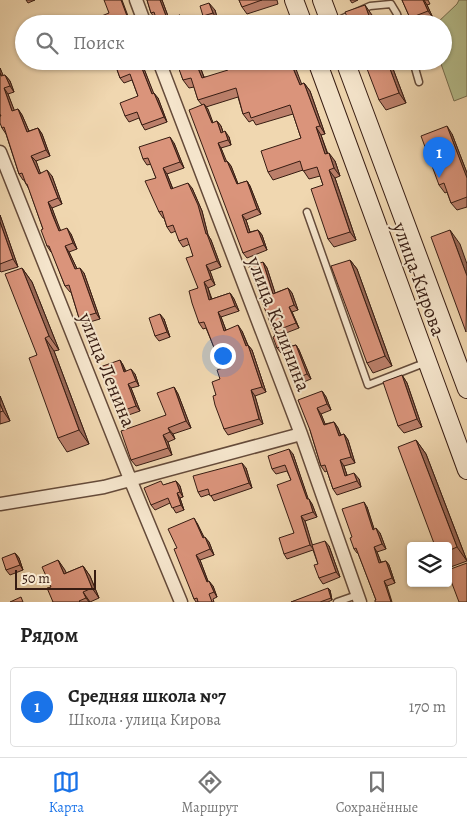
<!DOCTYPE html>
<html lang="ru">
<meta charset="utf-8">
<style>
body{margin:0;font-family:Alegreya,serif;background:#f2f2f2;color:#222}
.controls{position:absolute;right:15px;bottom:15px;display:grid;overflow:hidden;border-radius:5px;box-shadow:0 1px 4px #0004}
.controls button{width:45px;height:45px;display:grid;place-items:center;padding:0;border:0;border-bottom:1px solid #e0e0e0;background:#fff;color:#222;font:25px sans-serif}
.scale{position:absolute;left:15px;bottom:12px;width:81px;box-sizing:border-box;padding-left:5px;border:2px solid #371c12;border-top:0;font-size:14px;line-height:18px;white-space:nowrap;color:#371c12;-webkit-text-stroke:4px #f5e5cc;paint-order:stroke}
.you{position:absolute;left:222px;top:355px;width:18px;height:18px;margin:-12px;border:4px solid #fff;border-radius:50%;background:#1a73e8;box-shadow:0 0 0 8px #1a73e833}
.badge{display:grid;place-items:center;width:32px;height:32px;border-radius:50%;background:#1a73e8;color:#fff;font-size:16px;font-weight:700}
.pin{position:absolute;translate:-50% -41px;filter:drop-shadow(0 1px 2px #0008)}
.pin::after{content:'';position:absolute;top:26px;width:18px;height:15px;background:inherit;clip-path:polygon(0 0,100% 0,50% 100%)}
.list{margin:0;padding:0;list-style:none}
h2{display:flex;justify-content:space-between;align-items:center;height:65px;margin:0;padding:0 20px;font-size:21px}
h2 small{font-size:16px;font-weight:400;color:#767676}
.list li{display:grid;grid-template-columns:32px 1fr auto;gap:15px;align-items:center;box-sizing:border-box;height:80px;margin:0 10px 10px;padding:0 10px;border:1px solid #e0e0e0;border-radius:5px}
.list b{display:block;font-size:19px;white-space:nowrap}
.list p{margin:0;font-size:16px;white-space:nowrap;color:#767676}
.list em{font-size:16px;font-style:normal;color:#767676}
.icon{flex:none;width:28px;height:28px;fill:none;stroke:currentColor;stroke-width:2;stroke-linecap:round;stroke-linejoin:round}
.map{position:relative;flex:none;width:467px;height:602px;overflow:hidden}
.search{position:absolute;background:#fff;box-shadow:0 1px 4px #0004;left:15px;right:15px;top:15px;height:55px;display:flex;align-items:center;gap:12px;box-sizing:border-box;padding:0 18px;border-radius:28px;color:#767676;font-size:19px}
.sheet{height:155px;background:#fff}
nav{display:flex;justify-content:space-around;align-items:center;box-sizing:border-box;height:70px;border-top:1px solid #e0e0e0;background:#fff;font-size:14px;color:#767676}
nav a{display:grid;justify-items:center;gap:2px}
nav .on{color:#1a73e8}
.map>svg:first-child{display:block}
.green{fill:#b6bf8e;stroke:#766e50}
.lines{fill:none;stroke-linecap:round;stroke-linejoin:round}
.lane-casing{stroke:#654b3a;stroke-width:9}
.street-casing{stroke:#654b3a;stroke-width:15}
.secondary-casing{stroke:#371c12;stroke-width:20}
.lane{stroke:#f5e5cc;stroke-width:6}
.street{stroke:#f5e5cc;stroke-width:12}
.secondary{stroke:#f5e5cc;stroke-width:18}
.wall{fill:#bb7f6a;stroke:#371c12}
.shaded-wall{fill:#996856;stroke:#371c12}
.building{fill:#da947b;stroke:#371c12}
.labels{text-anchor:middle;dominant-baseline:central;stroke-width:4;stroke-linejoin:round;paint-order:stroke}
.street-label{font-size:20px;fill:#371c12;stroke:#f5e5cc}
</style>
<div class="map">
<svg width="467" height="602" viewBox="0 0 467 602">
<rect width="100%" height="100%" fill="#f0d7b0"/>
<filter id="stains"><feTurbulence type="fractalNoise" baseFrequency=".004" numOctaves="4"/><feColorMatrix values="0 0 0 0 .2 0 0 0 0 .09 0 0 0 0 .02 0 0 0 .5 -.17"/></filter>
<radialGradient id="worn" r=".72"><stop offset=".6" stop-color="#630" stop-opacity="0"/><stop offset="1" stop-color="#630" stop-opacity=".3"/></radialGradient>
<path class="green" d="M 459,0 L 467,0 L 467,96 L 454,101 L 440,61 L 443,61 L 443,24 L 436,24 L 457,4 Z"/>
<g class="lines">
<g class="lane-casing">
<path id="lane" d="M 332,23 L 370,6 L 391,4 L 397,14 L 400,24
M 413,61 L 419,82
M 307,212 L 368,385 L 427,362
M 337,602 L 357,595"/>
</g>
<g class="street-casing">
<path id="street" d="M 136,0 L 145,24
M 159,61 L 301,434 L 360,602
M 0,152 L 130,479 L 181,602
M 0,504 L 104,487 L 301,434"/>
</g>
<g class="secondary-casing">
<path id="secondary" d="M 294,0 L 303,24
M 322,0 L 331,24
M 317,61 L 467,470
M 345,61 L 467,389"/>
</g>
<use href="#lane" class="lane"/>
<use href="#street" class="street"/>
<use href="#secondary" class="secondary"/>
</g>
<path class="wall" d="M 26,0 L 35,0 L 28,3 Z
M 147,0 L 162,0 L 168,16 L 170,18 L 180,15 L 184,20 L 155,18 L 151,13 Z
M 239,0 L 277,0 L 278,4 L 247,14 L 242,7 Z
M 350,0 L 358,0 L 352,3 Z
M 402,0 L 428,0 L 430,4 L 427,5 L 433,18 L 420,24 L 414,24 L 410,18 Z
M 215,10 L 218,21 L 209,24 L 203,16 Z
M 114,61 L 141,61 L 153,93 L 158,98 L 167,122 L 145,130 L 142,125 L 139,118 L 129,122 L 125,116 L 138,96 L 132,80 L 124,83 L 120,78 Z
M 169,61 L 198,61 L 204,77 L 302,84 L 304,83 L 310,91 L 325,134 L 321,135 L 328,154 L 335,161 L 340,176 L 335,178 L 356,240 L 334,247 L 328,239 L 323,185 L 320,176 L 309,179 L 303,170 L 273,180 L 268,172 L 301,138 L 293,114 L 256,125 L 253,120 L 249,122 L 243,114 L 238,97 L 206,107 L 213,123 L 217,121 L 221,126 L 223,132 L 229,137 L 231,145 L 221,148 L 226,162 L 227,161 L 231,166 L 238,184 L 247,181 L 250,186 L 261,214 L 246,220 L 250,232 L 258,230 L 262,235 L 267,250 L 247,258 L 243,253 L 202,105 L 198,100 L 194,87 L 189,88 L 183,80 L 178,65 L 173,67 Z
M 390,61 L 406,103 L 386,110 L 379,100 Z
M 0,68 L 3,76 L 5,75 L 10,81 L 14,92 L 8,94 L 14,111 L 18,109 L 22,115 L 29,131 L 38,128 L 42,134 L 50,156 L 36,161 L 40,173 L 52,176 L 62,204 L 52,208 L 56,220 L 60,230 L 71,234 L 77,249 L 69,252 L 77,269 L 84,273 L 100,319 L 83,324 L 79,318 L 71,292 L 70,292 L 65,286 L 52,252 L 51,252 L 47,246 L 43,229 L 29,189 L 26,184 L 24,180 L 23,180 L 19,174 L 6,134 L 2,128 L 0,114 Z
M 452,134 L 467,173 L 467,207 L 457,210 L 451,203 L 447,192 L 445,193 L 439,185 Z
M 174,143 L 184,168 L 167,174 L 173,189 L 192,188 L 202,211 L 208,235 L 211,240 L 221,267 L 210,271 L 215,285 L 208,288 L 212,299 L 230,293 L 234,299 L 239,311 L 221,317 L 226,330 L 242,331 L 248,345 L 252,350 L 266,392 L 255,396 L 263,424 L 228,435 L 224,429 L 216,395 L 220,379 L 231,365 L 226,353 L 219,356 L 215,350 L 206,328 L 203,329 L 199,323 L 198,288 L 193,256 L 190,244 L 183,247 L 179,241 L 176,231 L 171,233 L 167,227 L 164,218 L 163,218 L 159,212 L 156,178 L 151,164 L 147,165 L 143,159 Z
M 0,215 L 18,267 L 1,272 L 0,271 Z
M 350,260 L 357,269 L 392,366 L 373,373 L 367,363 Z
M 263,262 L 267,268 L 275,293 L 288,288 L 292,293 L 298,310 L 292,312 L 299,328 L 286,333 L 291,346 L 296,345 L 299,350 L 311,379 L 296,385 L 293,380 L 282,352 L 281,353 L 277,348 Z
M 22,268 L 32,282 L 59,350 L 54,351 L 89,444 L 67,452 L 58,438 L 37,355 Z
M 164,319 L 170,337 L 159,341 L 155,336 Z
M 120,360 L 123,365 L 126,371 L 135,374 L 139,386 L 131,388 L 140,411 L 120,418 L 116,413 Z
M 402,375 L 407,383 L 422,427 L 404,433 L 398,426 Z
M 174,387 L 178,394 L 191,428 L 173,434 L 175,439 L 168,442 L 172,455 L 136,466 L 131,460 L 166,415 Z
M 322,391 L 326,397 L 331,410 L 321,414 L 325,424 L 334,422 L 338,428 L 341,435 L 344,434 L 348,440 L 355,463 L 344,466 L 347,475 L 359,479 L 361,487 L 337,495 L 333,489 L 327,471 L 325,472 L 321,466 L 310,430 Z
M 0,396 L 10,421 L 0,424 Z
M 416,440 L 426,454 L 467,561 L 448,568 L 448,546 Z
M 293,454 L 308,499 L 312,504 L 317,517 L 305,521 L 312,545 L 329,546 L 340,577 L 323,584 L 319,578 L 318,564 L 313,550 L 287,559 L 284,554 L 294,533 L 291,480 L 287,471 L 276,474 L 272,469 Z
M 246,468 L 252,488 L 214,501 L 210,494 L 201,497 L 198,492 Z
M 176,481 L 180,486 L 183,497 L 180,498 L 184,510 L 176,513 L 170,503 L 155,510 L 151,505 L 164,485 Z
M 367,507 L 374,529 L 380,533 L 386,549 L 377,552 L 381,562 L 386,561 L 389,565 L 395,583 L 387,586 L 376,600 L 358,553 L 357,553 L 354,549 Z
M 197,523 L 204,538 L 209,542 L 214,555 L 200,560 L 208,581 L 213,586 L 217,597 L 213,599 L 214,602 L 196,602 L 194,599 L 177,548 Z
M 15,553 L 19,558 L 23,570 L 10,575 L 6,570 Z
M 58,560 L 66,573 L 83,566 L 90,576 L 99,598 L 90,602 L 53,602 L 51,587 Z
M 330,590 L 332,600 L 328,602 L 291,602 Z"/>
<path class="shaded-wall" d="M 121,0 L 122,0 L 131,24 L 130,24 Z
M 160,0 L 162,0 L 169,19 L 168,16 L 172,21 L 166,16 Z
M 423,0 L 424,0 L 427,5 L 433,18 L 428,11 Z
M 209,3 L 215,10 L 218,21 L 213,13 Z
M 365,5 L 372,15 L 375,24 L 372,24 Z
M 180,15 L 184,20 L 185,24 L 183,24 Z
M 243,16 L 249,24 L 246,24 Z
M 139,61 L 141,61 L 156,99 L 152,94 Z
M 195,61 L 198,61 L 207,86 L 202,78 Z
M 290,61 L 293,61 L 305,93 L 300,85 Z
M 387,61 L 390,61 L 406,103 L 399,93 Z
M 0,68 L 6,82 L 0,73 Z
M 5,75 L 10,81 L 14,92 L 10,86 Z
M 304,83 L 310,91 L 325,134 L 320,126 Z
M 4,88 L 8,94 L 17,117 L 12,111 Z
M 154,93 L 158,98 L 167,122 L 164,117 Z
M 204,104 L 208,109 L 215,128 L 212,123 Z
M 18,109 L 22,115 L 32,138 L 27,132 Z
M 217,121 L 221,126 L 225,138 L 221,133 Z
M 447,126 L 452,134 L 467,173 L 467,179 Z
M 316,127 L 321,135 L 330,162 L 325,154 Z
M 38,128 L 42,134 L 50,156 L 46,150 Z
M 225,131 L 229,137 L 231,145 L 228,140 Z
M 170,137 L 174,143 L 184,168 L 180,162 Z
M 218,143 L 221,148 L 229,167 L 225,162 Z
M 329,153 L 335,161 L 340,176 L 334,168 Z
M 31,156 L 36,161 L 43,180 L 39,174 Z
M 227,161 L 231,166 L 240,189 L 237,184 Z
M 163,168 L 167,174 L 175,195 L 171,189 Z
M 47,170 L 52,176 L 62,204 L 58,198 Z
M 329,170 L 335,178 L 356,240 L 350,232 Z
M 247,181 L 250,186 L 261,214 L 257,209 Z
M 188,183 L 192,188 L 202,211 L 208,235 L 211,240 L 221,267 L 217,261 L 206,234 Z
M 48,202 L 52,208 L 63,237 L 59,231 Z
M 0,215 L 18,267 L 13,259 L 0,222 Z
M 242,215 L 246,220 L 252,238 L 248,233 Z
M 67,228 L 71,234 L 77,249 L 73,243 Z
M 258,230 L 262,235 L 267,250 L 264,245 Z
M 450,230 L 460,244 L 467,264 L 467,276 Z
M 65,246 L 69,252 L 80,275 L 75,269 Z
M 350,260 L 357,269 L 392,366 L 385,356 Z
M 263,262 L 267,268 L 277,299 L 273,294 Z
M 206,265 L 210,271 L 215,285 L 211,279 Z
M 22,268 L 32,282 L 59,350 L 49,336 Z
M 80,268 L 84,273 L 100,319 L 96,313 Z
M 204,282 L 208,288 L 213,306 L 209,300 Z
M 288,288 L 292,293 L 298,310 L 294,305 Z
M 230,293 L 234,299 L 239,311 L 235,306 Z
M 289,307 L 292,312 L 299,328 L 296,323 Z
M 218,312 L 221,317 L 228,336 L 224,331 Z
M 160,314 L 164,319 L 170,337 L 167,332 Z
M 238,325 L 242,331 L 250,351 L 246,346 Z
M 283,328 L 286,333 L 294,352 L 290,347 Z
M 45,338 L 54,351 L 89,444 L 79,430 Z
M 248,345 L 252,350 L 266,392 L 262,387 Z
M 296,345 L 299,350 L 311,379 L 307,374 Z
M 120,360 L 123,365 L 127,377 L 124,372 Z
M 131,369 L 135,374 L 139,386 L 136,381 Z
M 402,375 L 407,383 L 422,427 L 417,419 Z
M 128,384 L 131,388 L 140,411 L 136,406 Z
M 174,387 L 178,394 L 191,428 L 186,421 Z
M 251,390 L 255,396 L 263,424 L 259,419 Z
M 322,391 L 326,397 L 331,410 L 327,404 Z
M 0,396 L 10,421 L 3,411 L 0,404 Z
M 317,408 L 321,414 L 328,431 L 324,425 Z
M 334,422 L 338,428 L 343,442 L 339,436 Z
M 168,428 L 173,434 L 175,439 L 170,432 Z
M 344,434 L 348,440 L 355,463 L 351,457 Z
M 163,435 L 168,442 L 172,455 L 168,448 Z
M 416,440 L 426,454 L 467,561 L 457,547 Z
M 289,449 L 293,454 L 310,504 L 307,499 Z
M 340,460 L 344,466 L 349,482 L 345,476 Z
M 242,463 L 246,468 L 252,488 L 249,483 Z
M 354,473 L 359,479 L 361,487 L 357,481 Z
M 176,481 L 180,486 L 183,497 L 180,492 Z
M 177,493 L 180,498 L 184,510 L 181,505 Z
M 309,499 L 312,504 L 317,517 L 313,512 Z
M 364,502 L 367,507 L 376,535 L 373,530 Z
M 301,516 L 305,521 L 314,550 L 310,545 Z
M 194,518 L 197,523 L 207,543 L 203,538 Z
M 376,528 L 380,533 L 386,549 L 382,544 Z
M 205,537 L 209,542 L 214,555 L 210,549 Z
M 325,541 L 329,546 L 340,577 L 336,572 Z
M 374,547 L 377,552 L 383,568 L 379,563 Z
M 15,553 L 19,558 L 23,570 L 20,565 Z
M 196,555 L 200,560 L 210,587 L 207,582 Z
M 58,560 L 65,570 L 71,584 L 64,574 Z
M 386,561 L 389,565 L 395,583 L 392,578 Z
M 83,566 L 90,576 L 99,598 L 92,588 Z
M 209,581 L 213,586 L 217,597 L 214,592 Z
M 384,581 L 387,586 L 392,602 L 391,602 Z
M 328,588 L 330,590 L 332,600 L 331,598 Z
M 83,592 L 90,602 L 89,602 L 86,598 Z"/>
<path class="building" d="M 104,0 L 121,0 L 130,24 L 101,24 L 99,17 L 109,13 Z
M 147,0 L 160,0 L 166,16 L 168,16 L 169,19 L 180,15 L 183,24 L 158,24 L 154,12 L 151,13 Z
M 239,0 L 262,0 L 242,7 Z
M 402,0 L 423,0 L 428,11 L 410,18 Z
M 209,3 L 213,13 L 203,16 L 200,6 Z
M 365,5 L 372,24 L 350,24 L 345,12 Z
M 243,16 L 246,24 L 223,24 Z
M 268,18 L 270,24 L 252,24 Z
M 114,61 L 139,61 L 152,94 L 154,93 L 164,117 L 142,125 L 137,112 L 125,116 L 120,103 L 138,96 L 130,74 L 120,78 Z
M 176,61 L 195,61 L 202,78 L 228,70 L 225,61 L 290,61 L 300,85 L 304,83 L 320,126 L 316,127 L 325,154 L 329,153 L 334,168 L 329,170 L 350,232 L 328,239 L 311,189 L 323,185 L 317,167 L 303,171 L 300,161 L 268,172 L 261,151 L 301,138 L 290,105 L 251,118 L 249,112 L 243,114 L 236,88 L 198,100 L 191,78 L 183,80 Z
M 364,61 L 387,61 L 399,93 L 379,100 Z
M 0,73 L 1,76 L 5,75 L 10,86 L 4,88 L 12,111 L 18,109 L 27,132 L 38,128 L 46,150 L 31,156 L 39,174 L 47,170 L 58,198 L 48,202 L 52,214 L 59,231 L 67,228 L 73,243 L 65,246 L 75,269 L 80,268 L 96,313 L 79,318 L 69,285 L 65,286 L 49,246 L 47,246 L 41,230 L 43,229 L 27,184 L 26,184 L 22,173 L 19,174 L 4,127 L 2,128 L 0,123 L 0,116 L 1,116 L 0,114 Z
M 204,104 L 212,123 L 217,121 L 221,133 L 225,131 L 228,140 L 218,143 L 225,162 L 227,161 L 237,184 L 247,181 L 257,209 L 242,215 L 248,233 L 258,230 L 264,245 L 243,253 L 189,110 Z
M 447,126 L 467,178 L 467,197 L 451,203 L 444,183 L 439,185 L 421,136 Z
M 170,137 L 180,162 L 163,168 L 171,189 L 188,183 L 198,205 L 206,234 L 207,234 L 217,261 L 206,265 L 211,279 L 204,282 L 209,300 L 230,293 L 235,306 L 218,312 L 224,331 L 238,325 L 246,346 L 248,345 L 262,387 L 251,390 L 259,419 L 224,429 L 215,405 L 213,396 L 216,395 L 212,382 L 220,379 L 217,370 L 231,365 L 224,346 L 215,350 L 204,322 L 199,323 L 192,303 L 189,291 L 198,288 L 186,258 L 193,256 L 187,238 L 179,241 L 173,225 L 167,227 L 162,211 L 159,212 L 145,181 L 156,178 L 148,158 L 143,159 L 139,147 Z
M 0,222 L 13,259 L 0,264 Z
M 450,230 L 467,276 L 466,332 L 431,237 Z
M 350,260 L 385,356 L 367,363 L 331,266 Z
M 263,262 L 273,294 L 288,288 L 294,305 L 289,307 L 296,323 L 283,328 L 290,347 L 296,345 L 307,374 L 293,380 L 280,347 L 277,348 L 273,337 L 275,336 L 249,267 Z
M 22,268 L 49,336 L 45,338 L 79,430 L 58,438 L 29,358 L 37,355 L 5,274 Z
M 160,314 L 167,332 L 155,336 L 149,318 Z
M 120,360 L 124,372 L 131,369 L 136,381 L 128,384 L 136,406 L 116,413 L 100,367 Z
M 402,375 L 417,419 L 398,426 L 383,382 Z
M 174,387 L 186,421 L 168,428 L 170,432 L 163,435 L 168,448 L 131,460 L 121,431 L 166,415 L 157,393 Z
M 322,391 L 327,404 L 317,408 L 324,425 L 334,422 L 339,436 L 344,434 L 351,457 L 340,460 L 345,476 L 354,473 L 357,481 L 333,489 L 325,465 L 321,466 L 310,430 L 298,400 Z
M 0,404 L 3,411 L 0,412 Z
M 416,440 L 457,547 L 448,551 L 448,546 L 435,546 L 398,447 Z
M 289,449 L 307,499 L 309,499 L 313,512 L 301,516 L 310,545 L 284,554 L 279,538 L 294,533 L 277,485 L 291,480 L 285,465 L 272,469 L 268,456 Z
M 242,463 L 249,483 L 210,496 L 208,489 L 198,492 L 193,476 Z
M 161,481 L 163,485 L 176,481 L 180,492 L 177,493 L 181,505 L 172,508 L 168,498 L 151,505 L 144,488 Z
M 364,502 L 373,530 L 376,528 L 382,544 L 374,547 L 379,563 L 386,561 L 392,578 L 384,581 L 391,602 L 375,602 L 375,600 L 376,600 L 356,548 L 354,549 L 350,538 L 352,537 L 342,509 Z
M 194,518 L 203,538 L 205,537 L 210,549 L 196,555 L 207,582 L 209,581 L 214,592 L 209,594 L 212,602 L 198,602 L 197,598 L 194,599 L 174,549 L 177,548 L 168,529 Z
M 325,541 L 336,572 L 319,578 L 314,565 L 318,564 L 312,545 Z
M 15,553 L 20,565 L 6,570 L 2,558 Z
M 58,560 L 64,574 L 83,566 L 92,588 L 83,592 L 86,598 L 79,601 L 80,602 L 53,602 L 47,588 L 51,587 L 42,567 Z
M 467,563 L 467,602 L 459,602 L 448,573 L 448,570 Z
M 328,588 L 331,598 L 320,602 L 291,602 Z
M 21,597 L 23,602 L 10,602 Z"/>
<g class="labels">
<g class="street-label">
<text transform="translate(419 279) rotate(70)">улица Кирова</text>
<text transform="translate(279 324) rotate(69)">улица Калинина</text>
<text transform="translate(107 370) rotate(68)">улица Ленина</text>
</g>
</g>
<rect width="100%" height="100%" filter="url(#stains)"/>
<rect width="100%" height="100%" fill="url(#worn)"/>
</svg>
<div class="controls">
<button><svg class="icon" aria-label="layers" viewBox="0 0 24 24"><path d="M12 4l9 5-9 5-9-5zM3 14l9 5 9-5"/></svg></button>
</div>
<div class="scale">50 m</div>
<div class="you"></div>
<div class="pin badge" style="left:439px;top:178px">1</div>
<div class="search"><svg class="icon" aria-label="search" viewBox="0 0 24 24"><circle cx="10" cy="10" r="6"/><path d="M15 15l6 6"/></svg>Поиск</div>
</div>
<section class="sheet">
<h2>Рядом<small></small></h2>
<ul class="list">
<li><span class="badge">1</span><div><b>Средняя школа №7</b><p>Школа · улица Кирова</p></div><em>170 m</em></li>
</ul>
</section>
<nav>
<a class="on"><svg class="icon" aria-label="map" viewBox="0 0 24 24"><path d="M3 6l6-2 6 2 6-2v14l-6 2-6-2-6 2zM9 4v14M15 6v14"/></svg>Карта</a>
<a><svg class="icon" aria-label="directions" viewBox="0 0 24 24"><path d="M12 3l9 9-9 9-9-9zM9 14v-3h6M13 9l2 2-2 2"/></svg>Маршрут</a>
<a><svg class="icon" aria-label="saved" viewBox="0 0 24 24"><path d="M7 4h10v16l-5-4-5 4z"/></svg>Сохранённые</a>
</nav>
